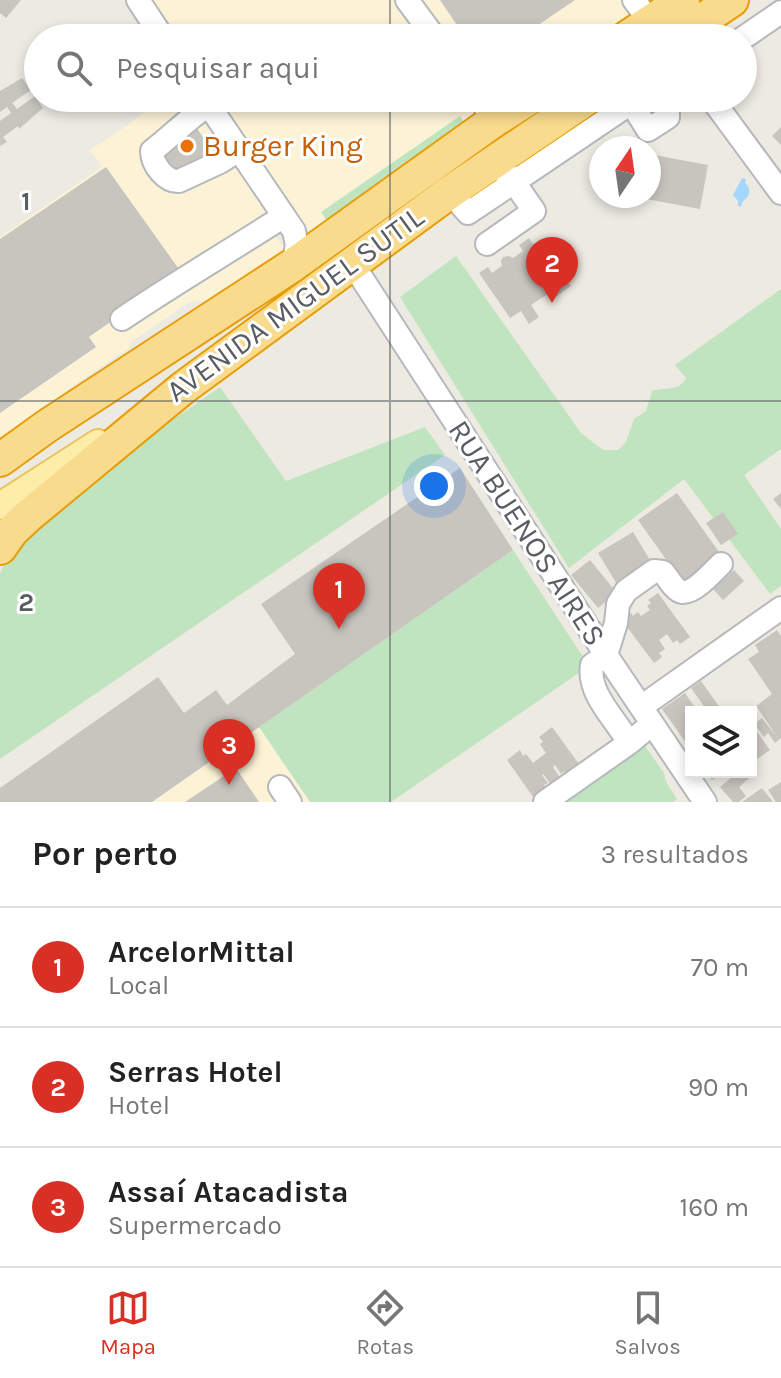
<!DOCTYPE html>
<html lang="pt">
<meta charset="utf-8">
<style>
body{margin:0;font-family:Karla,sans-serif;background:#f6f6f6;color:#222}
.controls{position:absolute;right:24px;bottom:24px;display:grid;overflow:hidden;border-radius:0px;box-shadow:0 4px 12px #0003}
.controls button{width:72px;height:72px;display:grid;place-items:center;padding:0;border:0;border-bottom:2px solid #e0e0e0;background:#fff;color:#222;font:40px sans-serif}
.compass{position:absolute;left:589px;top:136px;width:72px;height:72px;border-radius:50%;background:#fff;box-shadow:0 4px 12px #0003;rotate:13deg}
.you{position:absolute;left:434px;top:486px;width:28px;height:28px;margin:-20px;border:6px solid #fff;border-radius:50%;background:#1a73e8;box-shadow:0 0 0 12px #1a73e833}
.badge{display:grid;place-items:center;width:52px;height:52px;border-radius:50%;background:#d93025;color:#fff;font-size:26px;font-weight:700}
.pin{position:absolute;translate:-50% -66px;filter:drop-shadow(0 2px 4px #0008)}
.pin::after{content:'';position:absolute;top:42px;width:28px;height:24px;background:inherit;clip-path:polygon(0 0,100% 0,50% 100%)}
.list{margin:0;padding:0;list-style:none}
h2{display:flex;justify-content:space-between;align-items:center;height:104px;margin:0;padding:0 32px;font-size:34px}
h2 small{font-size:26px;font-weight:400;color:#767676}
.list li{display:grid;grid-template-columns:52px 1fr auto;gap:24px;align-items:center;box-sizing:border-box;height:120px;padding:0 32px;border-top:2px solid #e0e0e0}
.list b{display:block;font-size:30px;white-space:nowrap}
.list p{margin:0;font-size:26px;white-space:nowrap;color:#767676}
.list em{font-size:26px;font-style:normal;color:#767676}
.icon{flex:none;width:44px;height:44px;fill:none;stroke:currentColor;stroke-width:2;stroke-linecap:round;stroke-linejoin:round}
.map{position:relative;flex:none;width:781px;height:802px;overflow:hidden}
.search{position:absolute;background:#fff;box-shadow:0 4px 12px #0003;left:24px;right:24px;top:24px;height:88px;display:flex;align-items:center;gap:20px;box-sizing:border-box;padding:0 28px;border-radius:44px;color:#767676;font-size:30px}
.sheet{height:464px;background:#fff}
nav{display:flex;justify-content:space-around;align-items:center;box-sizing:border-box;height:112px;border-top:2px solid #e0e0e0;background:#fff;font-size:22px;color:#767676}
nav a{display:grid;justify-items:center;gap:4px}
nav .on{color:#d93025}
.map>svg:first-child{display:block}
.commercial{fill:#fcf3d7}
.green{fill:#c0e4bf}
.water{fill:#a3d7fc}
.building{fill:#c8c5bf}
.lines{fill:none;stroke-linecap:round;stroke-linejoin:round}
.minor-casing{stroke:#b5b8bc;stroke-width:26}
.major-casing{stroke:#ecc15b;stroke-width:30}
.highway-casing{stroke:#e79d07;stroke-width:36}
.minor{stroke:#fff;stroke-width:22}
.major{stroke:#fceda8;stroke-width:26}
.highway{stroke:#f9db8d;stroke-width:32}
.grid{fill:none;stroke:#5a5e62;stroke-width:2;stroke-opacity:0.55}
.food-dot{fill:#e8710a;stroke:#fff;stroke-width:3}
.labels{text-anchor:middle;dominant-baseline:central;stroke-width:6;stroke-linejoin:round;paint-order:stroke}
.food-label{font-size:30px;fill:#c56008;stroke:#fff;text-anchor:start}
.street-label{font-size:30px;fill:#5a5e62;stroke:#fff}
.grid-label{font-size:26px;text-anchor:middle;font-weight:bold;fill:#5a5e62;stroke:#fff;stroke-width:6;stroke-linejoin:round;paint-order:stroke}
</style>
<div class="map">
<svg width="781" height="802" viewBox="0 0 781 802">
<rect width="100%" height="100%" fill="#edeae2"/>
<path class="commercial" d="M 141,0 L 633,0 L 647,18 L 617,38 L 168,38 Z
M 162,98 L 186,98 L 267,212 L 261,217 L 283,247 L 282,255 L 256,275 L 242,279 L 208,300 L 188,303 L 131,342 L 129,348 L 68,389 L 49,416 L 0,449 L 0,237 L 102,167 L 90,150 L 122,129 Z
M 211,98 L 530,98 L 313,248 Z
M 259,727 L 310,802 L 152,802 Z"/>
<path class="green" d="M 460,116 L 466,126 L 330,225 L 321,212 Z
M 456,256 L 581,433 L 603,450 L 618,450 L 626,442 L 634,419 L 646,411 L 652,391 C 665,387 679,392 686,378 L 675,365 L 781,289 L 781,449 L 744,475 L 781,529 L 781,586 L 770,594 L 684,479 L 569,568 L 400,297 Z
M 220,387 L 286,481 L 425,427 L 445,455 L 0,759 L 0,574 C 14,537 49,513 79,489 C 125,453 172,420 220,387 Z
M 513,550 L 589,666 L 391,802 L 310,802 L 259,727 Z
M 643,743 L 664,773 L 666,782 L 677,799 L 673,802 L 557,802 Z"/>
<path class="water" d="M 742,178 L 746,179 L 745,183 C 753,190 749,197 742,202 L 741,207 L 738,206 L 738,201 L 733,195 Z"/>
<path class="building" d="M 0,0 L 21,0 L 6,18 L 0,13 Z
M 440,0 L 575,0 L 519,38 L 484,38 L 475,25 L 463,34 Z
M 22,78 L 31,90 L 12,103 L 17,109 L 35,96 L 43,108 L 19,129 L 18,126 L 3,137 L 7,142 L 0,146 L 0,121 L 11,113 L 7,107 L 0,112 L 0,91 Z
M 193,122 L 212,151 L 201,159 L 204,164 L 180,178 L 157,161 Z
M 781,127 L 781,145 L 772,136 Z
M 649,154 L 708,165 L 700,209 L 641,198 L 641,196 L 649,196 Z
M 106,167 L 181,272 L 89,337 L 96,347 L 0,413 L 0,239 Z
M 529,238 L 557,281 L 564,276 L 571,286 L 554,298 L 551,292 L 531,305 L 539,317 L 529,324 L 521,311 L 510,318 L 479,273 L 488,267 L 492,273 L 502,266 L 501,261 L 503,257 L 509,256 L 513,258 L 523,251 L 519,245 Z
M 460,468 L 513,550 L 152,802 L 0,802 L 0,788 L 158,677 L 184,713 L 216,690 L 227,705 L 295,654 L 261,604 Z
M 677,493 L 724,559 L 685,586 L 638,520 Z
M 781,493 L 781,509 L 773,499 Z
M 723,512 L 738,534 L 721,545 L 706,523 Z
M 633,532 L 653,565 L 618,586 L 598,553 Z
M 590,560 L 617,593 L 598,608 L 571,575 Z
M 734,570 L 744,581 L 723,600 L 713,589 Z
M 658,593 L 690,637 L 680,644 L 677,640 L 673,643 L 667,634 L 659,640 L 665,649 L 659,653 L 662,657 L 654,663 L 621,619 L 631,613 L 633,616 L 638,612 L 641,616 L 650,610 L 647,606 L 651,603 L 648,600 Z
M 777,630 L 781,636 L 781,738 L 775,743 L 768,733 L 764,737 L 754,724 L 762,718 L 777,737 L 756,706 L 772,694 L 748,659 L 759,652 L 755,645 Z
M 701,681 L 723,712 L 708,712 L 691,688 Z
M 685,693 L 698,712 L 691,712 L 691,750 L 662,709 Z
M 751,723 L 770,750 L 752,763 L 751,761 Z
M 552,727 L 582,768 L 568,778 L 564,771 L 561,774 L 555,765 L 553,767 L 561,779 L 552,786 L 543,774 L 542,775 L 548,783 L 544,785 L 549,791 L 536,801 L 507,760 L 520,750 L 523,756 L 526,754 L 533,763 L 546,753 L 540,744 L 543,742 L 539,737 Z
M 236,768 L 259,802 L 185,802 Z
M 706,772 L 724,772 L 712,780 Z
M 738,772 L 750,772 L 753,775 L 739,787 L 746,796 L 739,802 L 733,802 L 720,787 Z
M 781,782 L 781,802 L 776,802 L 768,790 Z
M 762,788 L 773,802 L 742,802 Z"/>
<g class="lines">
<g class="minor-casing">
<path id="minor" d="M 138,0 L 163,38
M 407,0 L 435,38
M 634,0 L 651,23
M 743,38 L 781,12
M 204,98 L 294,231 L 297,245 L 293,265
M 479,98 L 495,120
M 628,98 L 648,130 L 668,117 L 668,111 L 660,98
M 711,98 L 781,193
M 209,105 C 188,118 172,136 152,151 C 152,165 166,182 179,181 L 220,162 L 239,150
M 450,192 L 468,213 L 631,103
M 487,244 L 534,211 L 514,182 L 504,171
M 352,263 L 606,655 L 705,802
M 122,319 C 175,283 230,251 284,216
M 641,707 L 781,608
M 652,724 L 629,743 C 616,719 587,694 592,665 L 606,655 L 616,623 L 618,604 L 626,591 L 654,571 L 663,572 C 668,578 675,591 682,592 C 693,594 713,572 721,564
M 280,787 L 290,802
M 545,802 L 629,743"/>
</g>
<g class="major-casing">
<path id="major" d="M 0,506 L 98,443"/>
</g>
<g class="highway-casing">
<path id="highway" d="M 626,38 L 683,0
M 676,38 L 732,0
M 0,460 L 47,426 L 293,265 L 495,120 L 530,98
M 0,548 L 12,531 L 28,516 L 183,388 L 450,192 L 588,98"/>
</g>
<use href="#minor" class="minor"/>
<use href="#major" class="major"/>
<use href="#highway" class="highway"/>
</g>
<path class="grid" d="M 390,0 L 390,38M 390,98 L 390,802M 0,401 L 781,401"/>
<circle class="food-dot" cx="187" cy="146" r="8"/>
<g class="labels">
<g class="food-label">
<text x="203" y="146">Burger King</text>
</g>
<g class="street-label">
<text transform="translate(295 304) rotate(-36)">AVENIDA MIGUEL SUTIL</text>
<text transform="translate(527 533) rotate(57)">RUA BUENOS AIRES</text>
</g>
</g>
<g class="grid-label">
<text x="26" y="210">1</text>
<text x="26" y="611">2</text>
</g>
</svg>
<div class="controls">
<button><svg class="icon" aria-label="layers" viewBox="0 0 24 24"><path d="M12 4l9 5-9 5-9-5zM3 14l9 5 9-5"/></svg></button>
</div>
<svg class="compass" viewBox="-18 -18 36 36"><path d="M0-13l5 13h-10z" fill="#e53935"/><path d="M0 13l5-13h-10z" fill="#767676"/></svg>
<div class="you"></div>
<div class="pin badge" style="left:339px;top:629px">1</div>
<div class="pin badge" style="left:552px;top:303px">2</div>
<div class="pin badge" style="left:229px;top:785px">3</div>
<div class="search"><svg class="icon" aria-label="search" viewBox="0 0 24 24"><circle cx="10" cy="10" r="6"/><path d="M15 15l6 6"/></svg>Pesquisar aqui</div>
</div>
<section class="sheet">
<h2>Por perto<small>3 resultados</small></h2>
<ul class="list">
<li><span class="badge">1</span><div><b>ArcelorMittal</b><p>Local</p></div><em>70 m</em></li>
<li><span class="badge">2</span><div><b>Serras Hotel</b><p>Hotel</p></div><em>90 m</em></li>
<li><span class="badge">3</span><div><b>Assaí Atacadista</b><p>Supermercado</p></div><em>160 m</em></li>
</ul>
</section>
<nav>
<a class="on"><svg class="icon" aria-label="map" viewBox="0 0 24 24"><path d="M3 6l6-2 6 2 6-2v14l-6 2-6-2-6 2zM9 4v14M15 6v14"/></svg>Mapa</a>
<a><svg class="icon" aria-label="directions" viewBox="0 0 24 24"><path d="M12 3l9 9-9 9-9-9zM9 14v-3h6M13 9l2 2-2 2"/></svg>Rotas</a>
<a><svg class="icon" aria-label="saved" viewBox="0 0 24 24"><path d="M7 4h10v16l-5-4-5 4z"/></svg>Salvos</a>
</nav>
